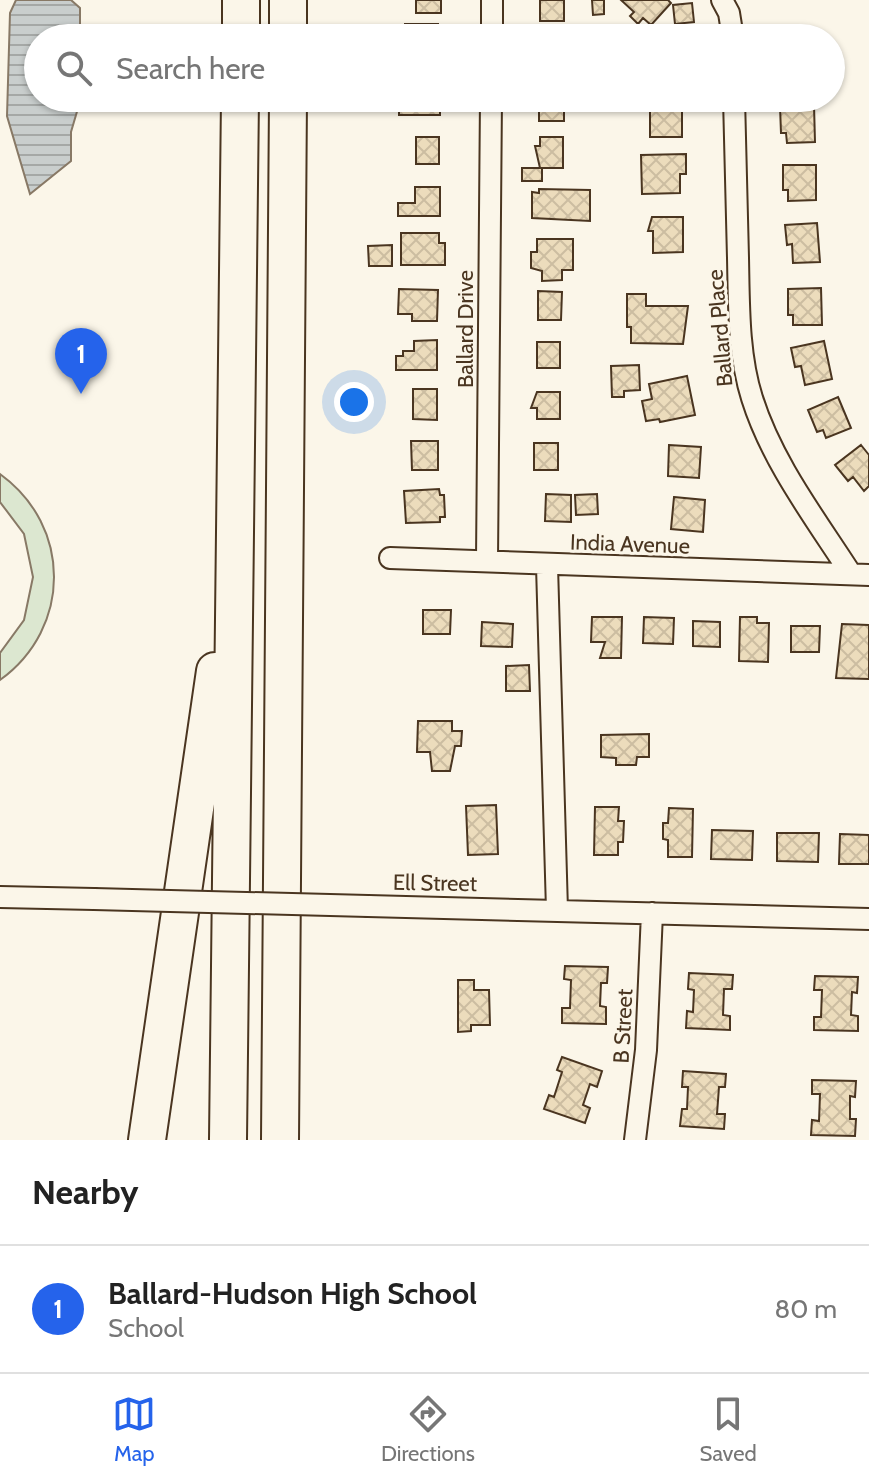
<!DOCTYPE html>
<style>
body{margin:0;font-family:Cabin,sans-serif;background:#f2f2f2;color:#222}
.you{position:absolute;left:354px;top:402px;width:28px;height:28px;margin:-20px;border:6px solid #fff;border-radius:50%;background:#1a73e8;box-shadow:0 0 0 12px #1a73e833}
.badge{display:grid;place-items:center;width:52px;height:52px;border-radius:50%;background:#2563eb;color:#fff;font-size:26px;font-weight:700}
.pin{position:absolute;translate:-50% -66px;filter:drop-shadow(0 2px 4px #0008)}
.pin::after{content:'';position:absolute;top:42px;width:28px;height:24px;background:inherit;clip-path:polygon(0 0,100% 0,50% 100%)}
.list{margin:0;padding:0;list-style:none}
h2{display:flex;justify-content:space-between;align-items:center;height:104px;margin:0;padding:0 32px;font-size:34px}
h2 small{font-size:26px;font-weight:400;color:#767676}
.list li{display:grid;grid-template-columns:52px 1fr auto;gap:24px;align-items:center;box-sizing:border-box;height:128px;padding:0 32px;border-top:2px solid #e0e0e0}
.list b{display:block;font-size:30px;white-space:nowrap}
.list p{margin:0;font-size:26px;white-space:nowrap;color:#767676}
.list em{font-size:26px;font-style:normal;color:#767676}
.icon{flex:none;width:44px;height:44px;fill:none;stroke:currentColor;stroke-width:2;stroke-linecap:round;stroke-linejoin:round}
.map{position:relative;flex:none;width:869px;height:1140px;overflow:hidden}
.search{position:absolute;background:#fff;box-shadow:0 2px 6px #0004;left:24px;right:24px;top:24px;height:88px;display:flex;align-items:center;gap:20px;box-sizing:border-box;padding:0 28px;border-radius:44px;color:#767676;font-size:30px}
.sheet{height:232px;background:#fff}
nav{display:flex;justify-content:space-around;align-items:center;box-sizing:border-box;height:112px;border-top:2px solid #e0e0e0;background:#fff;font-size:22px;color:#767676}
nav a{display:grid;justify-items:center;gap:4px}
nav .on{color:#2563eb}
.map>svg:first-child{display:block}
.grass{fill:#dce7d0;stroke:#887966;stroke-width:2}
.water{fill:url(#water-rules);stroke:#887966;stroke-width:2}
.building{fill:url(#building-cross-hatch);stroke:#4a3520;stroke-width:2}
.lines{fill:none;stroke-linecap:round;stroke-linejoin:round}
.minor-casing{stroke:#4a3520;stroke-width:24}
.motorway-casing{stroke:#4a3520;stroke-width:40}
.minor{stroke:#fbf6e9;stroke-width:20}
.motorway{stroke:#fbf6e9;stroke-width:36}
.minor-bridge-casing{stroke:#4a3520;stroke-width:24;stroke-linecap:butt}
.minor-bridge{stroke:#fbf6e9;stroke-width:20}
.labels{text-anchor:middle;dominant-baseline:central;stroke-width:6;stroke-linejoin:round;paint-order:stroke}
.street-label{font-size:22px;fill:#4a3520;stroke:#fbf6e9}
</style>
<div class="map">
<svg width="869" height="1140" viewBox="0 0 869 1140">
<defs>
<pattern id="water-rules" width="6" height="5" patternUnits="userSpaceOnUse" patternTransform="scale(2)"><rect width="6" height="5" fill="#c9cecd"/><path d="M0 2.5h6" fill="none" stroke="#a5a8a6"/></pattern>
<pattern id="building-cross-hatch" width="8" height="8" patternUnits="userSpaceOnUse" patternTransform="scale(2)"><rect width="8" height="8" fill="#ecdcbc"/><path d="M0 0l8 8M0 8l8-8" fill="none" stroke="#ccbda1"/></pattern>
</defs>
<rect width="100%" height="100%" fill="#fbf6e9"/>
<path class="grass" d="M 0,474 C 72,526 72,628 0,680 L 0,653 L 24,620 L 33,577 L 24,534 L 0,502 Z"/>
<path class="water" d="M 16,0 L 71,0 L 80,8 L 80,38 L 38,38 L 38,98 L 81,98 L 71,132 L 71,161 L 30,194 L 7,116 L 10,13 Z"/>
<path class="building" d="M 416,0 L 441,0 L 441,13 L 416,13 Z
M 540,0 L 564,0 L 564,21 L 540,21 Z
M 592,0 L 604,0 L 604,14 L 593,15 Z
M 621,0 L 668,0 L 671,3 L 651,25 L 643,18 L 638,24 L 630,16 L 634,12 Z
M 692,3 L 694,22 L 675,24 L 673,5 Z
M 405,24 L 438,24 L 438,37 L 442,38 L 405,38 Z
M 416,98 L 440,98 L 440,115 L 399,115 L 399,102 L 416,102 Z
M 539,98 L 564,98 L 564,121 L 539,121 Z
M 650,98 L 682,99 L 682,137 L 650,137 Z
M 814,105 L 815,142 L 787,143 L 786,133 L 781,133 L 780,106 Z
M 416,137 L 439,137 L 439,164 L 416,164 Z
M 540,137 L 563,137 L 563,168 L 540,168 L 535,146 L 540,146 Z
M 686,154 L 686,174 L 680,174 L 680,193 L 642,194 L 641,155 Z
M 783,165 L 816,165 L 816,200 L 788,201 L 788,190 L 783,190 Z
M 522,168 L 542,168 L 542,181 L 522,181 Z
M 415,187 L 440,187 L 440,216 L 398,216 L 398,203 L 415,203 Z
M 539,189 L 590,190 L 590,221 L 532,218 L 532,192 L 539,193 Z
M 652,217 L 683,217 L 683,252 L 653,253 L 653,231 L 648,231 Z
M 817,223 L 820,262 L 793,263 L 792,244 L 787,245 L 785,225 Z
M 401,233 L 439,233 L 439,243 L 445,243 L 445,265 L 401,265 Z
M 537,239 L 573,239 L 573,270 L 562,270 L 562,280 L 542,281 L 542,271 L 531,268 L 531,252 L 537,252 Z
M 392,245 L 392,266 L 369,266 L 368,246 Z
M 821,288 L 822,325 L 793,325 L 793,315 L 788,315 L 788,289 Z
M 399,289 L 438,290 L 437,321 L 412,321 L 412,314 L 398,314 Z
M 538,291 L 562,292 L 561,320 L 538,320 Z
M 627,294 L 646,294 L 646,306 L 688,306 L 683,344 L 631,343 L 631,327 L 627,327 Z
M 437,340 L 437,370 L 396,370 L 396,356 L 403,356 L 403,351 L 414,351 L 414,341 Z
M 824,341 L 832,379 L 805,385 L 801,366 L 795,367 L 791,348 Z
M 537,342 L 560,342 L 560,368 L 537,368 Z
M 639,365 L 640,390 L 624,391 L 624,397 L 612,397 L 611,366 Z
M 687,376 L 695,415 L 660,422 L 659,419 L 646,421 L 642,401 L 652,399 L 649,384 Z
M 413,389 L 437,389 L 437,420 L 413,419 Z
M 537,392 L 560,392 L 560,419 L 537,419 L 537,408 L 531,408 Z
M 838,397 L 851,428 L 826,438 L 823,430 L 817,432 L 808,410 Z
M 411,441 L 438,441 L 438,470 L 412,470 Z
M 534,443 L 558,443 L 558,470 L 534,470 Z
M 669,445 L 701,447 L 699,478 L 668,476 Z
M 861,445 L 869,455 L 869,486 L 864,491 L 853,477 L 848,481 L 835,465 Z
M 439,489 L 440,495 L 444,495 L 445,517 L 440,517 L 440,522 L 406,523 L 404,491 Z
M 546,494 L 571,495 L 571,522 L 545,521 Z
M 597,494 L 598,514 L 576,515 L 575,495 Z
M 674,497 L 705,500 L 703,532 L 671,529 Z
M 423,610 L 451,610 L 450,634 L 423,634 Z
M 592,617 L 622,617 L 621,658 L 600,658 L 605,642 L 591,642 Z
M 644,617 L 674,618 L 673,644 L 643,643 Z
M 740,617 L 757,617 L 757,623 L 769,623 L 768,662 L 739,661 Z
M 693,621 L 720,622 L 720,647 L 693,646 Z
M 482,622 L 513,624 L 512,647 L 481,646 Z
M 842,624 L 869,625 L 869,679 L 836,678 Z
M 791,626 L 820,626 L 819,652 L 791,652 Z
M 529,665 L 530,691 L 506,691 L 506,666 Z
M 418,721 L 452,721 L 452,731 L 462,731 L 461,746 L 455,746 L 450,771 L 432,771 L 430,752 L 417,752 Z
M 649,734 L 649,757 L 637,757 L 636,765 L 616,765 L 616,758 L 601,757 L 601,735 Z
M 496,805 L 498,854 L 468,855 L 466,806 Z
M 595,807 L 619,807 L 618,821 L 624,821 L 623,842 L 618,842 L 618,855 L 594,855 Z
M 669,808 L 693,809 L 692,857 L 668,857 L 668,840 L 663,839 L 663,823 L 668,823 Z
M 712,830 L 753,831 L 752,860 L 711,859 Z
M 777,833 L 819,833 L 818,862 L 777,861 Z
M 840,834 L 869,835 L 869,864 L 839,864 Z
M 565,966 L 608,967 L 607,983 L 601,983 L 600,1006 L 606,1007 L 606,1024 L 562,1023 L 562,1008 L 570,1008 L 571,980 L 564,979 Z
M 689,973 L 733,975 L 732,989 L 724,989 L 723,1015 L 730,1016 L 730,1030 L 686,1028 L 687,1011 L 693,1012 L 694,990 L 688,989 Z
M 815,976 L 858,977 L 857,993 L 852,992 L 851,1015 L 858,1016 L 858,1031 L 814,1030 L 814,1017 L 821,1017 L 822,990 L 814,990 Z
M 458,980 L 474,980 L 474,990 L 489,990 L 490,1025 L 471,1025 L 471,1031 L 458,1032 Z
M 562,1057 L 602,1071 L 597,1087 L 590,1084 L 583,1105 L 590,1108 L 585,1123 L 544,1109 L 549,1095 L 554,1097 L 562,1072 L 557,1070 Z
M 683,1071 L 726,1074 L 725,1087 L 719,1087 L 717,1114 L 725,1114 L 724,1129 L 680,1126 L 682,1109 L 687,1109 L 688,1087 L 682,1087 Z
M 812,1080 L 856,1081 L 855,1097 L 850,1096 L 850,1119 L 856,1119 L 855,1136 L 811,1135 L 812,1120 L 819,1121 L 820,1094 L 812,1094 Z"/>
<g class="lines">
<g class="minor-casing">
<path id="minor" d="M 722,0 L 729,13 L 733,38
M 492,38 L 492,0
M 734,98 C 735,151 737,204 738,258 C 739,303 738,354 752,398 C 772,462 815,518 851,574
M 390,558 L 869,575
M 487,560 L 491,98
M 547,566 L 557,910
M 0,897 L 94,899
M 368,906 L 869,919
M 635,1140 L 646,1050 L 652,913"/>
</g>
<g class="motorway-casing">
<path id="motorway" d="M 241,38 L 241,0
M 288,38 L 288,0
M 147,1140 L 215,671
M 228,1140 L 240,98
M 280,1140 L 288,98"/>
</g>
<use href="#minor" class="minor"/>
<use href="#motorway" class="motorway"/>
<g class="minor-bridge-casing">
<path id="minor-bridge" d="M 94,899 L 368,906"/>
</g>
<use href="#minor-bridge" class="minor-bridge"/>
</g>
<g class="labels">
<g class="street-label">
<text transform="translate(720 328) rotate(-95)">Ballard Place</text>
<text transform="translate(465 329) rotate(-90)">Ballard Drive</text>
<text transform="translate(630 544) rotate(2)">India Avenue</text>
<text transform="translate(435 883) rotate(1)">Ell Street</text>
<text transform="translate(623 1026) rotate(-87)">B Street</text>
</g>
</g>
</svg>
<div class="you"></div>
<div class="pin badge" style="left:81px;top:394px">1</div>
<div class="search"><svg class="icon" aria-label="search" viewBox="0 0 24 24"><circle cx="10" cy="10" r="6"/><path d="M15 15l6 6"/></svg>Search here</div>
</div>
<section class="sheet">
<h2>Nearby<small></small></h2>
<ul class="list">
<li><span class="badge">1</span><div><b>Ballard-Hudson High School</b><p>School</p></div><em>80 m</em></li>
</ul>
</section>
<nav>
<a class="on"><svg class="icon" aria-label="map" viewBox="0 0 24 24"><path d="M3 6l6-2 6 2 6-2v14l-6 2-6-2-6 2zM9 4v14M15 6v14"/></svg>Map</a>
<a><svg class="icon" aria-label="directions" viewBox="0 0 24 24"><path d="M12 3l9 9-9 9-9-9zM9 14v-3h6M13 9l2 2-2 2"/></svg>Directions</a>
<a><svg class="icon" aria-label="saved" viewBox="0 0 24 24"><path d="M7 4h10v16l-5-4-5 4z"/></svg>Saved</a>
</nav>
